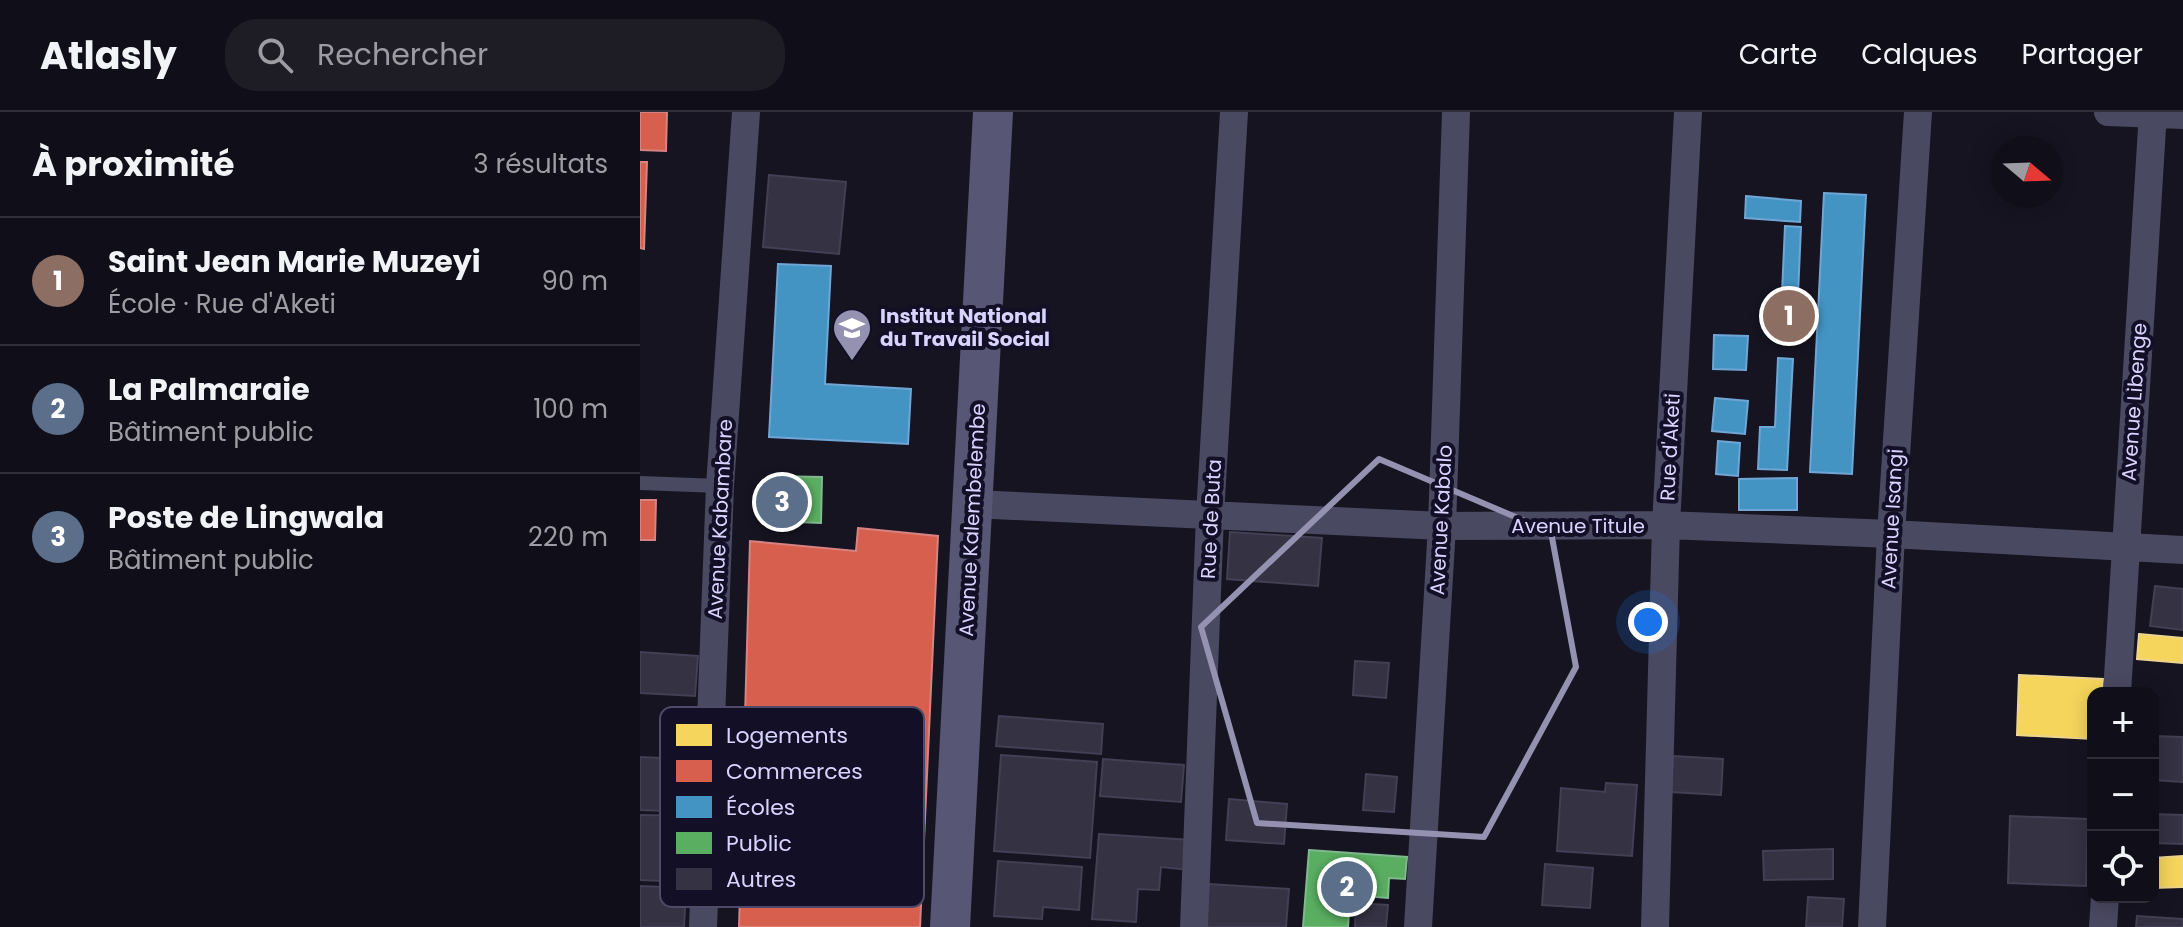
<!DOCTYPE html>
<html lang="fr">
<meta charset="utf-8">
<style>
body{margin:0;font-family:Poppins,sans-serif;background:#1e1d26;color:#f1f3f6}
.controls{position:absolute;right:24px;bottom:24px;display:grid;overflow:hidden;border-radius:16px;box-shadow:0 4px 20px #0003}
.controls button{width:72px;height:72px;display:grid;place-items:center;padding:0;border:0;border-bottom:2px solid #302f38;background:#100f19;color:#f1f3f6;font:40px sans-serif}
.compass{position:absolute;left:1351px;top:24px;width:72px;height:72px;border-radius:50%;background:#100f19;box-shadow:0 4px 20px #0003;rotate:109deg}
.you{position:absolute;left:1008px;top:510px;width:28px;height:28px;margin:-20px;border:6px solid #fff;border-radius:50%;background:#1a73e8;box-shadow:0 0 0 12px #1a73e833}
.badge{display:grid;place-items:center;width:52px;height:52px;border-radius:50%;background:#9591b1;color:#fff;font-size:26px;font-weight:700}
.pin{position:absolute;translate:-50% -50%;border:4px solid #fff;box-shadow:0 2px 8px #0006}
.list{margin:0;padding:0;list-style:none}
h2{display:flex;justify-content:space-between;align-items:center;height:104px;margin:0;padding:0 32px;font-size:34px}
h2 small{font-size:26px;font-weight:400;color:#9c9ca2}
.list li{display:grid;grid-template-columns:52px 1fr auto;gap:24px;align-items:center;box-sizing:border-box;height:128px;padding:0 32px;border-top:2px solid #302f38}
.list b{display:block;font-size:30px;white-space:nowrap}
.list p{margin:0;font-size:26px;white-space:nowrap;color:#9c9ca2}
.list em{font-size:26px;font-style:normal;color:#9c9ca2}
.icon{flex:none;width:44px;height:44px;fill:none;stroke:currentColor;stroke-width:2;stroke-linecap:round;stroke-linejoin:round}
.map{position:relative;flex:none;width:1543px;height:815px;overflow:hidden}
header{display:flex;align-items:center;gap:48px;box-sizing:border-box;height:112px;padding:0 40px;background:#100f19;border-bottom:2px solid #302f38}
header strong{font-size:38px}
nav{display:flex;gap:44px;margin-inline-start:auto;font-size:28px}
.search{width:560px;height:72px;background:#1e1d26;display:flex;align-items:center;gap:20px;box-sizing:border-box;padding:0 28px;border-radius:32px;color:#9c9ca2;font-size:30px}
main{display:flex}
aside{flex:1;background:#100f19}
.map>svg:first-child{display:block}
.homes{fill:#f6d55c;stroke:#edd58d;stroke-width:2}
.shops{fill:#d6604d;stroke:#d78382;stroke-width:2}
.schools{fill:#4393c3;stroke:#70a6d5;stroke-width:2}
.public{fill:#5aae61;stroke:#80b990;stroke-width:2}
.building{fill:#343243;stroke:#433f54;stroke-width:2}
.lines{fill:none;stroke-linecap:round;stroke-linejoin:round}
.lane{stroke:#4a4962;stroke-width:14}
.street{stroke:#4a4962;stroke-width:28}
.secondary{stroke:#575674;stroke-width:40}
.marked{fill:none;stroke:#9591b1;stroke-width:6;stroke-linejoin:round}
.labels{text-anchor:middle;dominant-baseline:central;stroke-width:8;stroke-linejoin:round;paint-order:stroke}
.poi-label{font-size:20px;font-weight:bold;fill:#d9d4ff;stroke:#130f26;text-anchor:start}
.street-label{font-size:20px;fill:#d9d4ff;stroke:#130f26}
.key{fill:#130f26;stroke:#4e4a67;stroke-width:2}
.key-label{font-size:22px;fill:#d9d4ff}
</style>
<header>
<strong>Atlasly</strong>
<div class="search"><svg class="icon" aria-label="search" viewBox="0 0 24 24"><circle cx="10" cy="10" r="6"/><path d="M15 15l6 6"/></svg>Rechercher</div>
<nav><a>Carte</a><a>Calques</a><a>Partager</a></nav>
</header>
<main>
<aside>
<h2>À proximité<small>3 résultats</small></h2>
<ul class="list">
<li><span class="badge" style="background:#8d6e63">1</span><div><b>Saint Jean Marie Muzeyi</b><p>École · Rue d'Aketi</p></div><em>90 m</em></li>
<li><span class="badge" style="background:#5c6f8a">2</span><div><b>La Palmaraie</b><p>Bâtiment public</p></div><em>100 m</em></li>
<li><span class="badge" style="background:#5c6f8a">3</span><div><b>Poste de Lingwala</b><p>Bâtiment public</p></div><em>220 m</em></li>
</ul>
</aside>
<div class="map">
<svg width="1543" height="815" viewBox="0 0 1543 815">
<rect width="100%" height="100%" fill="#161421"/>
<path class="homes" d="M 1499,522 L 1543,526 L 1543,551 L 1497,547 Z
M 1379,563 L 1463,567 L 1462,581 L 1453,581 L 1453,627 L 1377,623 Z
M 1543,744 L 1543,775 L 1513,776 L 1513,746 Z"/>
<path class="shops" d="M 0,0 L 27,0 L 26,39 L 0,38 Z
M 0,50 L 7,50 L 4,137 L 0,136 Z
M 0,388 L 16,388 L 15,428 L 0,428 Z
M 218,416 L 298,424 L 280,815 L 99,815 L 110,429 L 216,439 Z"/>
<path class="schools" d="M 1184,81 L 1226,83 L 1212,362 L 1170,360 Z
M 1106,84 L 1161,89 L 1160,110 L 1105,106 Z
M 1145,114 L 1161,115 L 1156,227 L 1140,226 Z
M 138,152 L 191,154 L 185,272 L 271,277 L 268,332 L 129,325 Z
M 1074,223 L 1108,224 L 1106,258 L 1073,257 Z
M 1138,246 L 1153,247 L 1147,358 L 1118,357 L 1120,315 L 1135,315 Z
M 1075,286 L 1108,289 L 1105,322 L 1072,319 Z
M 1078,329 L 1100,331 L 1098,364 L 1076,362 Z
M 1157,366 L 1157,398 L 1099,398 L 1099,367 Z"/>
<path class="public" d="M 133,364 L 182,365 L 181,411 L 131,409 Z
M 669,738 L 767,745 L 765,767 L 749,766 L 748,786 L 710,783 L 708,815 L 663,815 Z"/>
<path class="building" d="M 129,63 L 206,70 L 199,142 L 123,135 Z
M 590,420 L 682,426 L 678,474 L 587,467 Z
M 1515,474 L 1543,477 L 1543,518 L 1510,514 Z
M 0,540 L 58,544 L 55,584 L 0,581 Z
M 715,549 L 749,551 L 746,586 L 713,583 Z
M 359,604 L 463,612 L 461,642 L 356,634 Z
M 1513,624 L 1543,625 L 1543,670 L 1513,668 Z
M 361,643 L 457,650 L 450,746 L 354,739 Z
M 1033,644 L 1083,647 L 1081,683 L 1031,680 Z
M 0,645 L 62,648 L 59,700 L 0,698 Z
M 463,647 L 544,653 L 541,690 L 460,684 Z
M 726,662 L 757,665 L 754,700 L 723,698 Z
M 966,671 L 997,673 L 992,744 L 917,739 L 921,676 L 965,680 Z
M 589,687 L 647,692 L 644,732 L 586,728 Z
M 1513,702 L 1543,703 L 1543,732 L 1513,731 Z
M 0,703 L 51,704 L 49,770 L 0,768 Z
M 1370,704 L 1448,707 L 1446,774 L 1368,771 Z
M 459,722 L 551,728 L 549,758 L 521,755 L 519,778 L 498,777 L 496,810 L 452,807 Z
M 1193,737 L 1193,767 L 1124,768 L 1123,739 Z
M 358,749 L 442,755 L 439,798 L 403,795 L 402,807 L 354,804 Z
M 905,752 L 953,756 L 950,796 L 902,793 Z
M 569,772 L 649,777 L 646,815 L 565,815 Z
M 0,774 L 46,776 L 44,815 L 0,815 Z
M 1168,785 L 1204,787 L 1202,815 L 1166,815 Z
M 716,791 L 748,793 L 746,815 L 715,815 Z
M 1497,804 L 1543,807 L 1543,815 L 1496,815 Z"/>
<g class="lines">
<path class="lane" d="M 0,371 L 80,374"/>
<path class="street" d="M 1468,0 L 1543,3
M 333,392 L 802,414 L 1026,413 L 1251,422 L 1543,438
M 1477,581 L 1513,0
M 63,815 L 80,374 L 106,0
M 554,815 L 570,403 L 594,0
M 778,815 L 802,414 L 816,0
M 1015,815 L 1026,413 L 1048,0
M 1232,815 L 1251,422 L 1278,0
M 1463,815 L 1465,785"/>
<path class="secondary" d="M 310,815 L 353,0"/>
</g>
<path class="marked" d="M 739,347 L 911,420 L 936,555 L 844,725 L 617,711 L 561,515 Z"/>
<defs>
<g id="university-pin" transform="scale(2)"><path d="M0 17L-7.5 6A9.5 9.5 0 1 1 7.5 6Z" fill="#9591b1" stroke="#130f26"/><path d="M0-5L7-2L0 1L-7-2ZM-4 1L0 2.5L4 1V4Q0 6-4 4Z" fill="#fff"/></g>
</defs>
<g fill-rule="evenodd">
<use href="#university-pin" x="212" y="216"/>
</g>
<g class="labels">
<g class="poi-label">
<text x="240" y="204">Institut National<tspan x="240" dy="23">du Travail Social</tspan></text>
</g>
<g class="street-label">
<text transform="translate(1494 290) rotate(-86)">Avenue Libenge</text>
<text transform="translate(1030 335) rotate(-87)">Rue d'Aketi</text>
<text transform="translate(80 407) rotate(-87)">Avenue Kabambare</text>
<text transform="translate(571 407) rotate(-87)">Rue de Buta</text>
<text transform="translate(1252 407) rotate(-87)">Avenue Isangi</text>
<text transform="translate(332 408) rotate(-87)">Avenue Kalembelembe</text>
<text transform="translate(801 408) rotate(-87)">Avenue Kabalo</text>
<text x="938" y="414">Avenue Titule</text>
</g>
</g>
<rect x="20" y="595" width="264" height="200" rx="12" class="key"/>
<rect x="36" y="612" width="36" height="22" fill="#f6d55c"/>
<rect x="36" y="648" width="36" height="22" fill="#d6604d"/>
<rect x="36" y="684" width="36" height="22" fill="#4393c3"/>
<rect x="36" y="720" width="36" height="22" fill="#5aae61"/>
<rect x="36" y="756" width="36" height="22" fill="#343243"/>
<g class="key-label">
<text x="86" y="631">Logements</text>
<text x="86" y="667">Commerces</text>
<text x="86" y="703">Écoles</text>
<text x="86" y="739">Public</text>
<text x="86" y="775">Autres</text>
</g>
</svg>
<div class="controls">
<button>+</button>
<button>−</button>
<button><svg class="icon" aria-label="locate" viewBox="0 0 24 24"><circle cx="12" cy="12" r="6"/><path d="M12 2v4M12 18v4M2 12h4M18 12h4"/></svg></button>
</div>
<svg class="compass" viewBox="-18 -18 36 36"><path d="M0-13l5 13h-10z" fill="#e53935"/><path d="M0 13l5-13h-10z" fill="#9c9ca2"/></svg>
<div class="you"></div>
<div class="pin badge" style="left:1149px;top:204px;background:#8d6e63">1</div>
<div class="pin badge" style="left:707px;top:775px;background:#5c6f8a">2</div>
<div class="pin badge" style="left:142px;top:390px;background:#5c6f8a">3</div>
</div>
</main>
